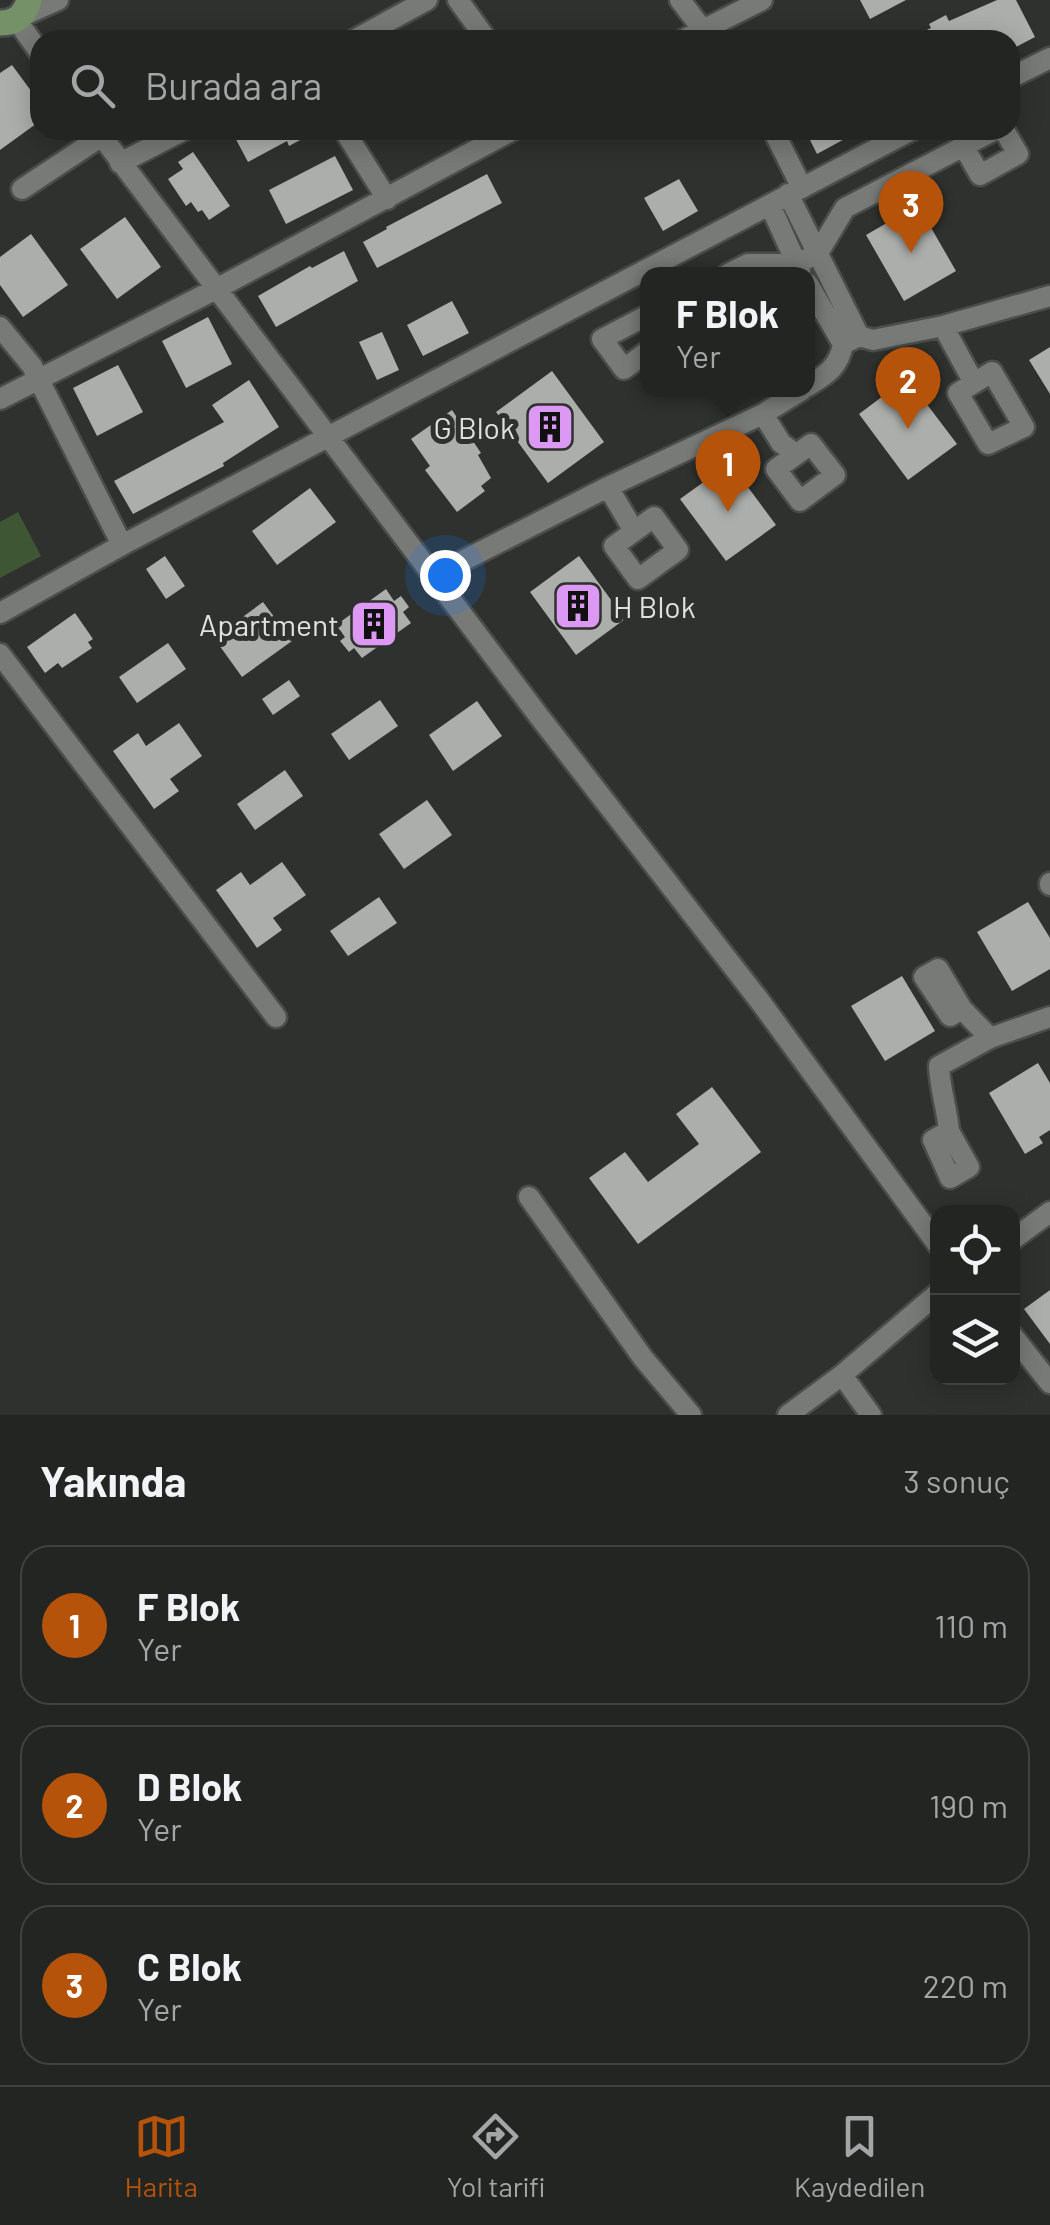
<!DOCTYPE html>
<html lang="tr">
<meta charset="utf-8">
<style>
body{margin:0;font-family:Barlow,sans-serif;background:#2b2d2b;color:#f1f3f6}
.controls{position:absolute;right:30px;bottom:30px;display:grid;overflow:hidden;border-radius:20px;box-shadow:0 5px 25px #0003}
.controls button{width:90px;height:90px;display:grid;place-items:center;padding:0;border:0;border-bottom:2px solid #404241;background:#232523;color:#f1f3f6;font:50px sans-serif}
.you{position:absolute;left:445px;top:575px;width:35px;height:35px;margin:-25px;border:8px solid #fff;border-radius:50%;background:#1a73e8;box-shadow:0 0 0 15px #1a73e833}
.badge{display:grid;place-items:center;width:65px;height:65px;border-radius:50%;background:#b45309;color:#fff;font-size:32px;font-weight:700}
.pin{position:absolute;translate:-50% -82px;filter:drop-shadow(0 2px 5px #0008)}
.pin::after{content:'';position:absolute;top:52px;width:35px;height:30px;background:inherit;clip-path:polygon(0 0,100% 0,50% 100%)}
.popup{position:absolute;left:640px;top:267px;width:175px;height:130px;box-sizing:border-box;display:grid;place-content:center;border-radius:20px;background:#232523;filter:drop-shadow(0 2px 8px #0005);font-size:32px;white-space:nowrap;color:#a3a5a6}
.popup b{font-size:38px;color:#f1f3f6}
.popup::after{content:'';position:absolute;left:50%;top:100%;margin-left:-20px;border:20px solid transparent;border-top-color:#232523}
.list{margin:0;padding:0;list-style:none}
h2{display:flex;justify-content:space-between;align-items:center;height:130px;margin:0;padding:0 40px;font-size:42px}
h2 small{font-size:32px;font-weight:400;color:#a3a5a6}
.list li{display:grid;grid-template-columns:65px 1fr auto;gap:30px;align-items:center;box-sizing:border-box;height:160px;margin:0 20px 20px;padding:0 20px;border:2px solid #404241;border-radius:30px}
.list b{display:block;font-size:38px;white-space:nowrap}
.list p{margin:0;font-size:32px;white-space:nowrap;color:#a3a5a6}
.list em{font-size:32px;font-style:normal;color:#a3a5a6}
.icon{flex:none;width:55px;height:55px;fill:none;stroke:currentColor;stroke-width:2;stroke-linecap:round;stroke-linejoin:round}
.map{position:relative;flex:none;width:1050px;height:1415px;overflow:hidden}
.search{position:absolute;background:#232523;box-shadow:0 5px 25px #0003;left:30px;right:30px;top:30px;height:110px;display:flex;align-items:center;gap:25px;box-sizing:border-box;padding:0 35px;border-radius:30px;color:#a3a5a6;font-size:38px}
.sheet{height:670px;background:#232523}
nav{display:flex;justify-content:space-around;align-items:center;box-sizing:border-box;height:140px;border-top:2px solid #404241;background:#232523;font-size:28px;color:#a3a5a6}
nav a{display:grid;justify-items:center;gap:5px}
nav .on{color:#b45309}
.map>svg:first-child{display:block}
.green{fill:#3f5635}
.building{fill:#acaeab}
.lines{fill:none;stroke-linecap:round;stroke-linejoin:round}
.minor-casing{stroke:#4b4d4b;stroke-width:25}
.major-casing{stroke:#4b4d4b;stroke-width:30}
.minor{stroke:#787a77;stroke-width:20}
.major{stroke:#749167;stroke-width:25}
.labels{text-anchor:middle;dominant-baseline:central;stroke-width:10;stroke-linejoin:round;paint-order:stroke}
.poi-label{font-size:30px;fill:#e0e1df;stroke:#2f312f;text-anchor:end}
</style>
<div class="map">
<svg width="1050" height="1415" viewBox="0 0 1050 1415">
<rect width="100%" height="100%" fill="#2f312f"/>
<path class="green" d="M 18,512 L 41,556 L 0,578 L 0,522 Z"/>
<path class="building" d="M 860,0 L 906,0 L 870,19 Z
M 997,0 L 1016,0 L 1035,37 L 1012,49 L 1010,40 L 906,40 L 931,28 L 929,24 L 946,15 L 949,21 Z
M 12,65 L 40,103 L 40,121 L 0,150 L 0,73 Z
M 231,130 L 319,130 L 289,146 L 287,141 L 248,162 Z
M 805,130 L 861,130 L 817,154 Z
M 193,152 L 230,206 L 209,220 L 202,210 L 198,212 L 191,202 L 186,206 L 168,179 L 183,169 L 178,162 Z
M 335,156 L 353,190 L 286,224 L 269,190 Z
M 487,174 L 502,203 L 377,268 L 363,242 L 387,229 L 386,227 Z
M 679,179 L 698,211 L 663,231 L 644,198 Z
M 918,205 L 956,271 L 904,301 L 866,235 Z
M 125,217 L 161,267 L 117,299 L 80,249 Z
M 31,234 L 68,285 L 23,317 L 0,285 L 0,257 Z
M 344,251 L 358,281 L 276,327 L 258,296 L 310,266 L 312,268 Z
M 452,301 L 469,333 L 423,356 L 407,325 Z
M 208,317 L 232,364 L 186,388 L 162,341 Z
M 382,332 L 399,370 L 377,380 L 359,342 Z
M 1050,347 L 1050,394 L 1029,360 Z
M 118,365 L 143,412 L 97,436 L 73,388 Z
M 552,371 L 604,442 L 548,483 L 496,412 Z
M 907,378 L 957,444 L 908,480 L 859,414 Z
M 249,380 L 279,427 L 223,463 L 224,466 L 133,514 L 114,481 L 224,422 L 212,405 Z
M 452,410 L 481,453 L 478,455 L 491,478 L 481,486 L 485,491 L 457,512 L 425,470 L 430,466 L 411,439 Z
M 730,463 L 776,525 L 726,561 L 680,499 Z
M 310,488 L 336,522 L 277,565 L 252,531 Z
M 165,556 L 185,586 L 166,599 L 146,569 Z
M 579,556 L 625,619 L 576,655 L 530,592 Z
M 386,589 L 394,601 L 401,596 L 409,607 L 403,612 L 411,623 L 362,658 L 354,648 L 349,652 L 340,641 L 345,637 L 336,625 Z
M 263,602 L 292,641 L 242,677 L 214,638 Z
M 75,613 L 93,639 L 88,642 L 92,648 L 62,668 L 58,663 L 45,673 L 27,647 Z
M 168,643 L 186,669 L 137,703 L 119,677 Z
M 289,680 L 300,696 L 273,715 L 262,699 Z
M 380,700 L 398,726 L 349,760 L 331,734 Z
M 477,701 L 502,736 L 453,771 L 429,735 Z
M 179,723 L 202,756 L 170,779 L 179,791 L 154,809 L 113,751 L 138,733 L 146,746 Z
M 285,770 L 303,796 L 255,830 L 237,804 Z
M 427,800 L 452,835 L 404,869 L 379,834 Z
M 282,862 L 306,895 L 273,918 L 282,930 L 257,948 L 216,890 L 241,872 L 250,885 Z
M 379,897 L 397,923 L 348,956 L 330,931 Z
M 1028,902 L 1050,938 L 1050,969 L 1012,991 L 977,932 Z
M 902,976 L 935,1031 L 885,1061 L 851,1006 Z
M 1038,1063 L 1050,1083 L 1050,1130 L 1039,1137 L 1043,1143 L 1025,1154 L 989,1093 Z
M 712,1087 L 761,1152 L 638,1244 L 589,1178 L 625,1152 L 648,1182 L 699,1144 L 676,1114 Z
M 1050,1290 L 1050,1344 L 1024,1309 Z"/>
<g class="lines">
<g class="minor-casing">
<path id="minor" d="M 458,0 L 487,40
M 680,0 L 709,38
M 354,40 L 427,0
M 683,40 L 762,0
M 40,53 L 16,19 L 58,0
M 1010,78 L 1050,58
M 97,130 L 538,715 L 759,1000 L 938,1245
M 344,130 L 387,199
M 773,130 L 802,188
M 964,147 L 980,175 L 1018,154 L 1004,130
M 120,163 L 184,130
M 22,189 L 102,136
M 788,194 L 859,336
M 770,205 L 800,271
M 728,274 L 748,264 L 797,264 L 818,253 L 845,208 L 995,130
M 808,284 L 843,344
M 648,315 L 602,339 L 624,369 L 648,351
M 943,326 L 974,383 L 992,372 L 1024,427 L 988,444 L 958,393 L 974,383
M 0,327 L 32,366 L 122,545 L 0,613
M 808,386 C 827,374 839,367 843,344 L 859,336 L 873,340 L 943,326 L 1050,296
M 0,399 L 216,289 L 513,130
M 763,414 L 781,443 L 796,454
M 811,444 L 835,475 L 800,501 L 776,469 Z
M 608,487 L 634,531
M 654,517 L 678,550 L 638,579 L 614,546 Z
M 122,545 L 912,130
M 433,576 L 608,487 L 763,414 L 802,390
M 0,654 L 276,1017
M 1050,883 L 1050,885
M 962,1009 L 950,1016 L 924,977 L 938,969 L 962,1009 L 990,1038
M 949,1131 L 969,1167 L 950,1178 L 933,1140 L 949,1131 C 947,1109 940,1089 939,1066 L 990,1038 L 1050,1017
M 529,1197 L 643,1358 L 691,1415
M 1012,1240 L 1050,1212
M 1012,1335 L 1050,1383
M 842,1375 L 871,1415
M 788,1415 L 842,1375 L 938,1293"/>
</g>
<g class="major-casing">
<path id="major" d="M 0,23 C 16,23 25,15 29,0"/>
</g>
<use href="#minor" class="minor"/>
<use href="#major" class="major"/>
</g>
<defs>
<g id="building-square" transform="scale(2.5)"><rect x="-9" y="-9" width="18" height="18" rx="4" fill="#dc99f4" stroke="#2f312f"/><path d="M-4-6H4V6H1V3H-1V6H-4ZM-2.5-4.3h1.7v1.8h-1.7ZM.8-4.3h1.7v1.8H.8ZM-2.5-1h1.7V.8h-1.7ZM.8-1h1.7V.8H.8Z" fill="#111"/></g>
</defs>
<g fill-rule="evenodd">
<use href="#building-square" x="550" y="427"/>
<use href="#building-square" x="578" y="606"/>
<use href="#building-square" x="374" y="624"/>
</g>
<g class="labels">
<g class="poi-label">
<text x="515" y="427">G Blok</text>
<text x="613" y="606" text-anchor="start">H Blok</text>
<text x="339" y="624">Apartment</text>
</g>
</g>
</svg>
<div class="controls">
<button><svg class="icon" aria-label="locate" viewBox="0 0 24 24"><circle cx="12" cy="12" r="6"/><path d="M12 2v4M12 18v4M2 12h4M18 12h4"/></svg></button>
<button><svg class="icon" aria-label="layers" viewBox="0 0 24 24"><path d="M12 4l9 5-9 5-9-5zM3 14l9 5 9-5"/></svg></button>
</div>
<div class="you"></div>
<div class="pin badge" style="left:728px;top:512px">1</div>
<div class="popup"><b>F Blok</b>Yer</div>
<div class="pin badge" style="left:908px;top:429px">2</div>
<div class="pin badge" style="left:911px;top:253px">3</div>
<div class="search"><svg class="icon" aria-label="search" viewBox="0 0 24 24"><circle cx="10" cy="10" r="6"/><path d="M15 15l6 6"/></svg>Burada ara</div>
</div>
<section class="sheet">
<h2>Yakında<small>3 sonuç</small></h2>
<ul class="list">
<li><span class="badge">1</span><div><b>F Blok</b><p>Yer</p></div><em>110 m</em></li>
<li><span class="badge">2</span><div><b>D Blok</b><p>Yer</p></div><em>190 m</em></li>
<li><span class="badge">3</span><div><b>C Blok</b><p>Yer</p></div><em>220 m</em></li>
</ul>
</section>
<nav>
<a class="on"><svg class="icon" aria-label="map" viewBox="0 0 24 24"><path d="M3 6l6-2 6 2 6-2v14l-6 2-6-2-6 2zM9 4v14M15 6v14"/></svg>Harita</a>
<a><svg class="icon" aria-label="directions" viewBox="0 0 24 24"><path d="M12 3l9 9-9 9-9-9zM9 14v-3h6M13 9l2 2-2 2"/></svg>Yol tarifi</a>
<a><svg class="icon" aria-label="saved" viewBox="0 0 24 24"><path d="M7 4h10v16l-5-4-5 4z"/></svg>Kaydedilen</a>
</nav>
